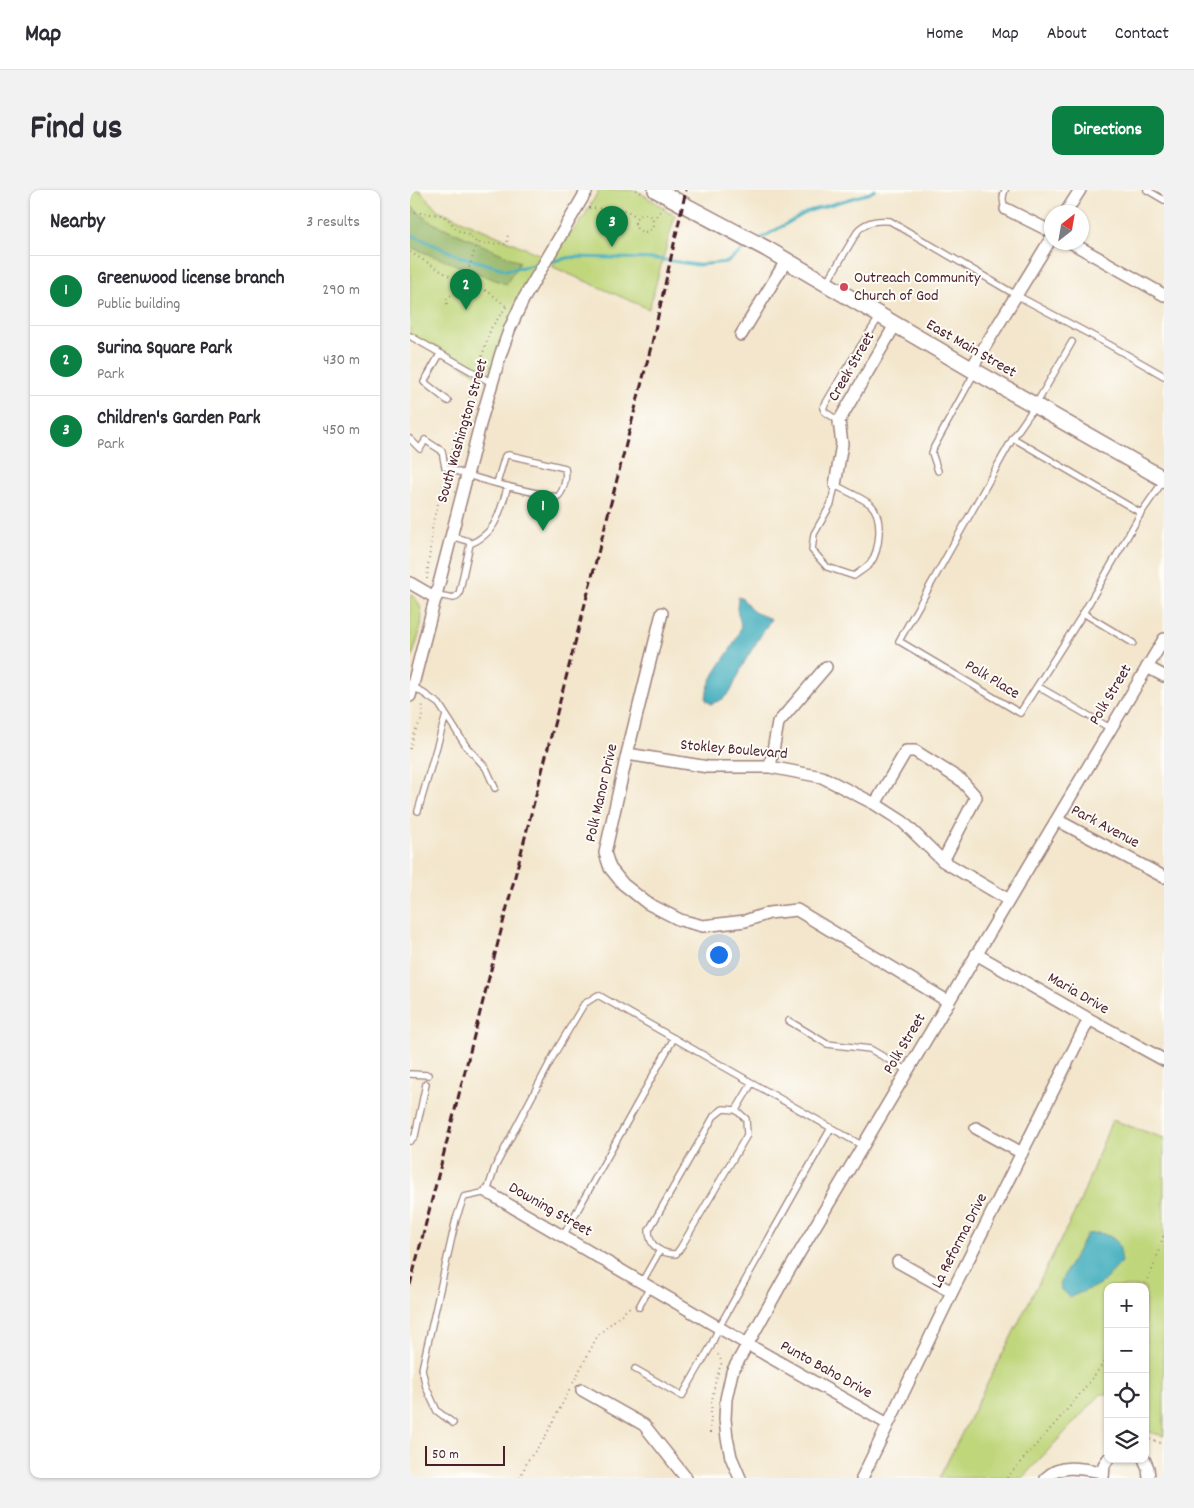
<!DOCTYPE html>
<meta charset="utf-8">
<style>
body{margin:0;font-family:Dekko,sans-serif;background:#f2f2f3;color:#2b2b33}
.controls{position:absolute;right:15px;bottom:15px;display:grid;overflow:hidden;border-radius:10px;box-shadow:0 1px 4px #0004}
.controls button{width:45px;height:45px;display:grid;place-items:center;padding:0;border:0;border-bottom:1px solid #e1e1e2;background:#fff;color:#2b2b33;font:25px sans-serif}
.compass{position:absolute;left:634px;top:15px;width:45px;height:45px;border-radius:50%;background:#fff;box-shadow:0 1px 4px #0004;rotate:31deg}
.scale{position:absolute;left:15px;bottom:12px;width:80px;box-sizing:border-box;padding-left:5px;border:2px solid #4a1f2b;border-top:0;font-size:14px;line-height:18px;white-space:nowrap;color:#4a1f2b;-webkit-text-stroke:4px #fdfcf7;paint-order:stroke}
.you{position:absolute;left:308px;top:764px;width:18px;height:18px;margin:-12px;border:4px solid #fff;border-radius:50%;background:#1a73e8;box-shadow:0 0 0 8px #1a73e833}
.badge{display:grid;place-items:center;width:32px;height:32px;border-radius:50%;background:#0b8043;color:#fff;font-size:16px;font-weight:700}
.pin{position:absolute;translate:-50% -41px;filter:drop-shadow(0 1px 2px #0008)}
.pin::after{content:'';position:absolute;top:26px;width:18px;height:15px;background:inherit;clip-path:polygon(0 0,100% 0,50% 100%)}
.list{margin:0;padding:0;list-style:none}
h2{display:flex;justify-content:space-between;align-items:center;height:65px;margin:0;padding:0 20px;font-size:21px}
h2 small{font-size:16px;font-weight:400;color:#7c7c81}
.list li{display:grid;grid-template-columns:32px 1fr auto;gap:15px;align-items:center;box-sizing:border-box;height:70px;padding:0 20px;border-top:1px solid #e1e1e2}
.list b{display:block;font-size:19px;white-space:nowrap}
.list p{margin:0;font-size:16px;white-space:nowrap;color:#7c7c81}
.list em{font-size:16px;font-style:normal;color:#7c7c81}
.icon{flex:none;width:28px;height:28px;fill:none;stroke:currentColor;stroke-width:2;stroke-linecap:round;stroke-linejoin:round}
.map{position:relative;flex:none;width:754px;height:1288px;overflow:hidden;border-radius:10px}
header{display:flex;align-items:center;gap:30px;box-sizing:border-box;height:70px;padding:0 25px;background:#fff;border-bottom:1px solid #e1e1e2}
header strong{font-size:24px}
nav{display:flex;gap:28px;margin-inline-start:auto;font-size:18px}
.intro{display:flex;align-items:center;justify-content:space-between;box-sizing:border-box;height:120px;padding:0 30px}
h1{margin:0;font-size:35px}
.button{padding:12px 22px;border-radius:10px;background:#0b8043;color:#fff;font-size:18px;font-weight:700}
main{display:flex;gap:30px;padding:0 30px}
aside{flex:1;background:#fff;border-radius:10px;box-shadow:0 1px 4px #0004}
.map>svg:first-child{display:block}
.green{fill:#bfd67a;stroke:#847a52}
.forest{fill:#97b76a;stroke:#706b4a}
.water{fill:#3fadbd;stroke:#446674}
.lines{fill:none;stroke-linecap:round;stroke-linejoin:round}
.stream{stroke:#3fadbd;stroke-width:3}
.lane-casing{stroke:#9e827c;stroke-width:8}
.street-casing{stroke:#9e827c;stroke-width:14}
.secondary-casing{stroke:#9e827c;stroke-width:18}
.path{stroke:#9e827c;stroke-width:2;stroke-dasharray:1 4;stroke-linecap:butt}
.lane{stroke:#fff;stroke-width:5.5}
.street{stroke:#fff;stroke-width:11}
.secondary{stroke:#fff;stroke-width:15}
.rail{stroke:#4a1f2b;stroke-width:3;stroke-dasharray:8 4;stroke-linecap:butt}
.poi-dot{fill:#d1495b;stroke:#fdfcf7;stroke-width:2}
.labels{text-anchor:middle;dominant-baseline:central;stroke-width:4;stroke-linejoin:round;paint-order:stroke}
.poi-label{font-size:16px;fill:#4a1f2b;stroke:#fdfcf7;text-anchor:start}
.street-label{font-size:16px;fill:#4a1f2b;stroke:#fdfcf7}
</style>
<header>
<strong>Map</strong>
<nav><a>Home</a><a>Map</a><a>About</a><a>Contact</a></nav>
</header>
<div class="intro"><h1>Find us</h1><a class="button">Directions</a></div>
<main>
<aside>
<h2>Nearby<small>3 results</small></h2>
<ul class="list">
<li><span class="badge">1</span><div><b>Greenwood license branch</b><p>Public building</p></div><em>290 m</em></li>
<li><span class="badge">2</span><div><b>Surina Square Park</b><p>Park</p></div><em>430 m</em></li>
<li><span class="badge">3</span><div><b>Children's Garden Park</b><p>Park</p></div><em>450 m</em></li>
</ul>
</aside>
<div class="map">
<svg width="754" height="1288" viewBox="0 0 754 1288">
<rect width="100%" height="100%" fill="#fdfcf7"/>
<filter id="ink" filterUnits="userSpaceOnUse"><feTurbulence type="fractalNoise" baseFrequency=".02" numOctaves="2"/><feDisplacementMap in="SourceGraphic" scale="10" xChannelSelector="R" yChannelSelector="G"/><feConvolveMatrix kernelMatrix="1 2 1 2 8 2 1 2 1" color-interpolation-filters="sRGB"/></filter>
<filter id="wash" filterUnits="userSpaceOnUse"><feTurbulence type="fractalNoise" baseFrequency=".0096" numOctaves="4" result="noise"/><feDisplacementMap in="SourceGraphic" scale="20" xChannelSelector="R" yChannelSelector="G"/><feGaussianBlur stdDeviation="1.12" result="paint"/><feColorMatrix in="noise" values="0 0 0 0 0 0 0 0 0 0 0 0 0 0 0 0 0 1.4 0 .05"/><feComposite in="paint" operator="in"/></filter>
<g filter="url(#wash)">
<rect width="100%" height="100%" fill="#f3e6cc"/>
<path class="green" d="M 0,0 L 9,0 L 28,20 L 133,66 L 82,193 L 0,146 Z
M 189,0 L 226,0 L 254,18 L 257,22 L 265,25 L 239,119 L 143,77 C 146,52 158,49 171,31 C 178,21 183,10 189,0 Z
M 0,404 C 23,419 6,452 0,472 Z
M 702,930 L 754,948 L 754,1246 L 735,1241 L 735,1097 L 698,1097 L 698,1204 L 691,1204 L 612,1288 L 529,1288 L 669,1014 Z"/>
<path class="forest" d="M 0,15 L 19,31 L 110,72 L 96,94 L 0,57 Z"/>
<path class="water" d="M 328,407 L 332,408 L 344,422 L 361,429 L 335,471 L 321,501 L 313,509 L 301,514 L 296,510 C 297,482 323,464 330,439 C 332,432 328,426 327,419 C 327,415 328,411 328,407 Z
M 690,1043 C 710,1049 709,1053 712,1072 L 691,1094 L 660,1107 L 651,1100 L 650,1092 L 677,1044 Z"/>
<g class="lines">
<path class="stream" d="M 0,44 L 49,66 L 97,80 L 129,74
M 350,49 L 399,21 L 460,3 L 465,0
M 138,72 L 163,67 L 248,69 L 287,75 L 317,72 L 340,55"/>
</g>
</g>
<g filter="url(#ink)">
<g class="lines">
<g class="lane-casing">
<path id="lane" d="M 595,0 C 592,7 592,12 596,19
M 737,0 L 754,10
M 416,94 L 449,39 C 458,31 468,30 480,31 L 606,105 L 698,154 L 754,186
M 0,146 L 82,193
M 662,152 L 625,216 L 603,248 L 489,451 L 610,523 L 671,427 L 731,323 L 754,290
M 30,164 L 14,192 L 38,211
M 429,231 L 415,222 L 413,218 L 434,182 L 470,126
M 603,248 L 731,323
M 0,249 L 10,259 L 13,254
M 15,250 L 32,261 L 35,277 C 71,291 109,300 147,307 C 154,302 157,287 155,278 L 99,265 L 95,266 L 87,293
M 528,281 L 522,263 L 524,257 L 565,182
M 425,295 C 436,301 450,307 460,314 C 474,326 470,360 460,374 C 456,378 449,382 444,386 L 417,377 L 402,360 L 404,344 L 421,314 Z
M 41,346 L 58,351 L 60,354
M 60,354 C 88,342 89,322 98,296
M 27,405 L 44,408 L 49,404 L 60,354
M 673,423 L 723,453
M 3,496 L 29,514 L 56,556 L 76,578 L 85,598
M 627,496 L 700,538
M 8,621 L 36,525
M 379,831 L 417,854 L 460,859 L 498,881
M 0,884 L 18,885
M 326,920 L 336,929 L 337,945 L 271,1057 L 266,1064 C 250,1064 239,1056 239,1040 L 304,926 L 313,919 L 326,920 L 342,893
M 0,951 L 5,946 L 16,894
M 153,1046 L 264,848
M 232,1092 L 250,1060
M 229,1117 L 240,1097
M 225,1179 L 272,1206 L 301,1156 L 309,1137 L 421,938
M 43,1233 L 27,1221 L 16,1197 L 12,1179 L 46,1029 L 54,1007 L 77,1002 L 85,977 L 146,861 L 174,814 L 188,805 L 453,956"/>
</g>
<g class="street-casing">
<path id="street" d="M 596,19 L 642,42
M 656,22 L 670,0
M 660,52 L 754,105
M 331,145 L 376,71
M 561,179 L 642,47
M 425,295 L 432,254 L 429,231 L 485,135
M 0,393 L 26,408
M 252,423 L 217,564 L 195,663 L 200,678 L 213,694 L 237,713 L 270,730 L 293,736 L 335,731 L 359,723 L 387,720 L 539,812
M 737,477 L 754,486
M 0,506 L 72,227 L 91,163 L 100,138 L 113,110 L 177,0
M 217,564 L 298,577 L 360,577 L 412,587 L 465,614 L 493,632 L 533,671 L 599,710
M 360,577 L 368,533 L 416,477
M 465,614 L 496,561 L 505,561 L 551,590 L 566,607 L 533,671
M 647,630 L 754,687
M 566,764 L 679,829 L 754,870
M 566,938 L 612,963
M 77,1002 L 337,1154 L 478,1234
M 488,1072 L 542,1102
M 172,1200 L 234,1235 L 276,1288
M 734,1269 L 738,1278 L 739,1288
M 330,1288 L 321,1267 L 317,1248 L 315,1229 L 316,1209 L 322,1182 L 375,1087 L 754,449
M 452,1288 L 542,1102 L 679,829
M 636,1288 C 651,1273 673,1279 692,1282
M 693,1288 L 694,1275 L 698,1269"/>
</g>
<g class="secondary-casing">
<path id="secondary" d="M 246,0 L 357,59 L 561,179 L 754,289"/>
</g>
<path class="path" d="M 226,0 L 235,5
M 179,18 L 216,20 L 227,27
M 0,22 L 31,25 L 38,29 L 47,40 L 59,45 L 67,53 L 97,54 L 98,42
M225 33a9 9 0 1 1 18 0a9 9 0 1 1-18 0Z
M 243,30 L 253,18
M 0,62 L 54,95 L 78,101 L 97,117
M 37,114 L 36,111 C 38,105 46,104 50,98 C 58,85 62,67 67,53
M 69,176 L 81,138 L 97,116
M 41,264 L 64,192
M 17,389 L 23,331 L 36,286
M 0,559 L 4,543 L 12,529 L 13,512
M 731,1097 C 745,1082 747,1063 754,1044
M 163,1193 L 188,1145 L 221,1116
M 300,1243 C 301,1218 302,1196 312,1172 L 306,1161
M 735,1248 L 754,1254
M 110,1288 L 118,1270 L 133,1251 L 161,1197
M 597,1288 C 631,1248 669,1210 698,1166"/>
<use href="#lane" class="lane"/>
<use href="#street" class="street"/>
<use href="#secondary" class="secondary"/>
<path class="rail" d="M 0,1095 L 242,153 L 276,0"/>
</g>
</g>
<circle class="poi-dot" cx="434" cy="97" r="5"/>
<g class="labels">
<g class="poi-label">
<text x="444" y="88">Outreach Community<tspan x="444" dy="18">Church of God</tspan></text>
</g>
<g class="street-label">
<text transform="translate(561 159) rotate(30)">East Main Street</text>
<text transform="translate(442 177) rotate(-60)">Creek Street</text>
<text transform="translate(53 241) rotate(-74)">South Washington Street</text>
<text transform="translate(582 490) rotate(31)">Polk Place</text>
<text transform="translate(701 505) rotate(-59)">Polk Street</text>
<text transform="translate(324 560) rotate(5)">Stokley Boulevard</text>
<text transform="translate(192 603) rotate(-77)">Polk Manor Drive</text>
<text transform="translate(695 637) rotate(28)">Park Avenue</text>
<text transform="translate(668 804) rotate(30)">Maria Drive</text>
<text transform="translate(495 854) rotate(-59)">Polk Street</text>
<text transform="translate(140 1020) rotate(30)">Downing Street</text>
<text transform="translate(550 1051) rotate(-63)">La Reforma Drive</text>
<text transform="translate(416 1180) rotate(29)">Punto Baho Drive</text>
</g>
</g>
</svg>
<div class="controls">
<button>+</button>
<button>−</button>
<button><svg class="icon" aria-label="locate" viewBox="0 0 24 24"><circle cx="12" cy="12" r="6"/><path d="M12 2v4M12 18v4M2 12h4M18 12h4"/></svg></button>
<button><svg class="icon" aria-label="layers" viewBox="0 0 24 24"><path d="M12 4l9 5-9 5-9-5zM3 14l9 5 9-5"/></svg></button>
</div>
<svg class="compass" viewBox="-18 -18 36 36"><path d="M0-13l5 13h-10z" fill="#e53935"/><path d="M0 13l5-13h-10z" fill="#7c7c81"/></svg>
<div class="scale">50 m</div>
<div class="you"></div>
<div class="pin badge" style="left:133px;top:341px">1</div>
<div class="pin badge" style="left:56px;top:120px">2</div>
<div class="pin badge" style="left:202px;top:57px">3</div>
</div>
</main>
